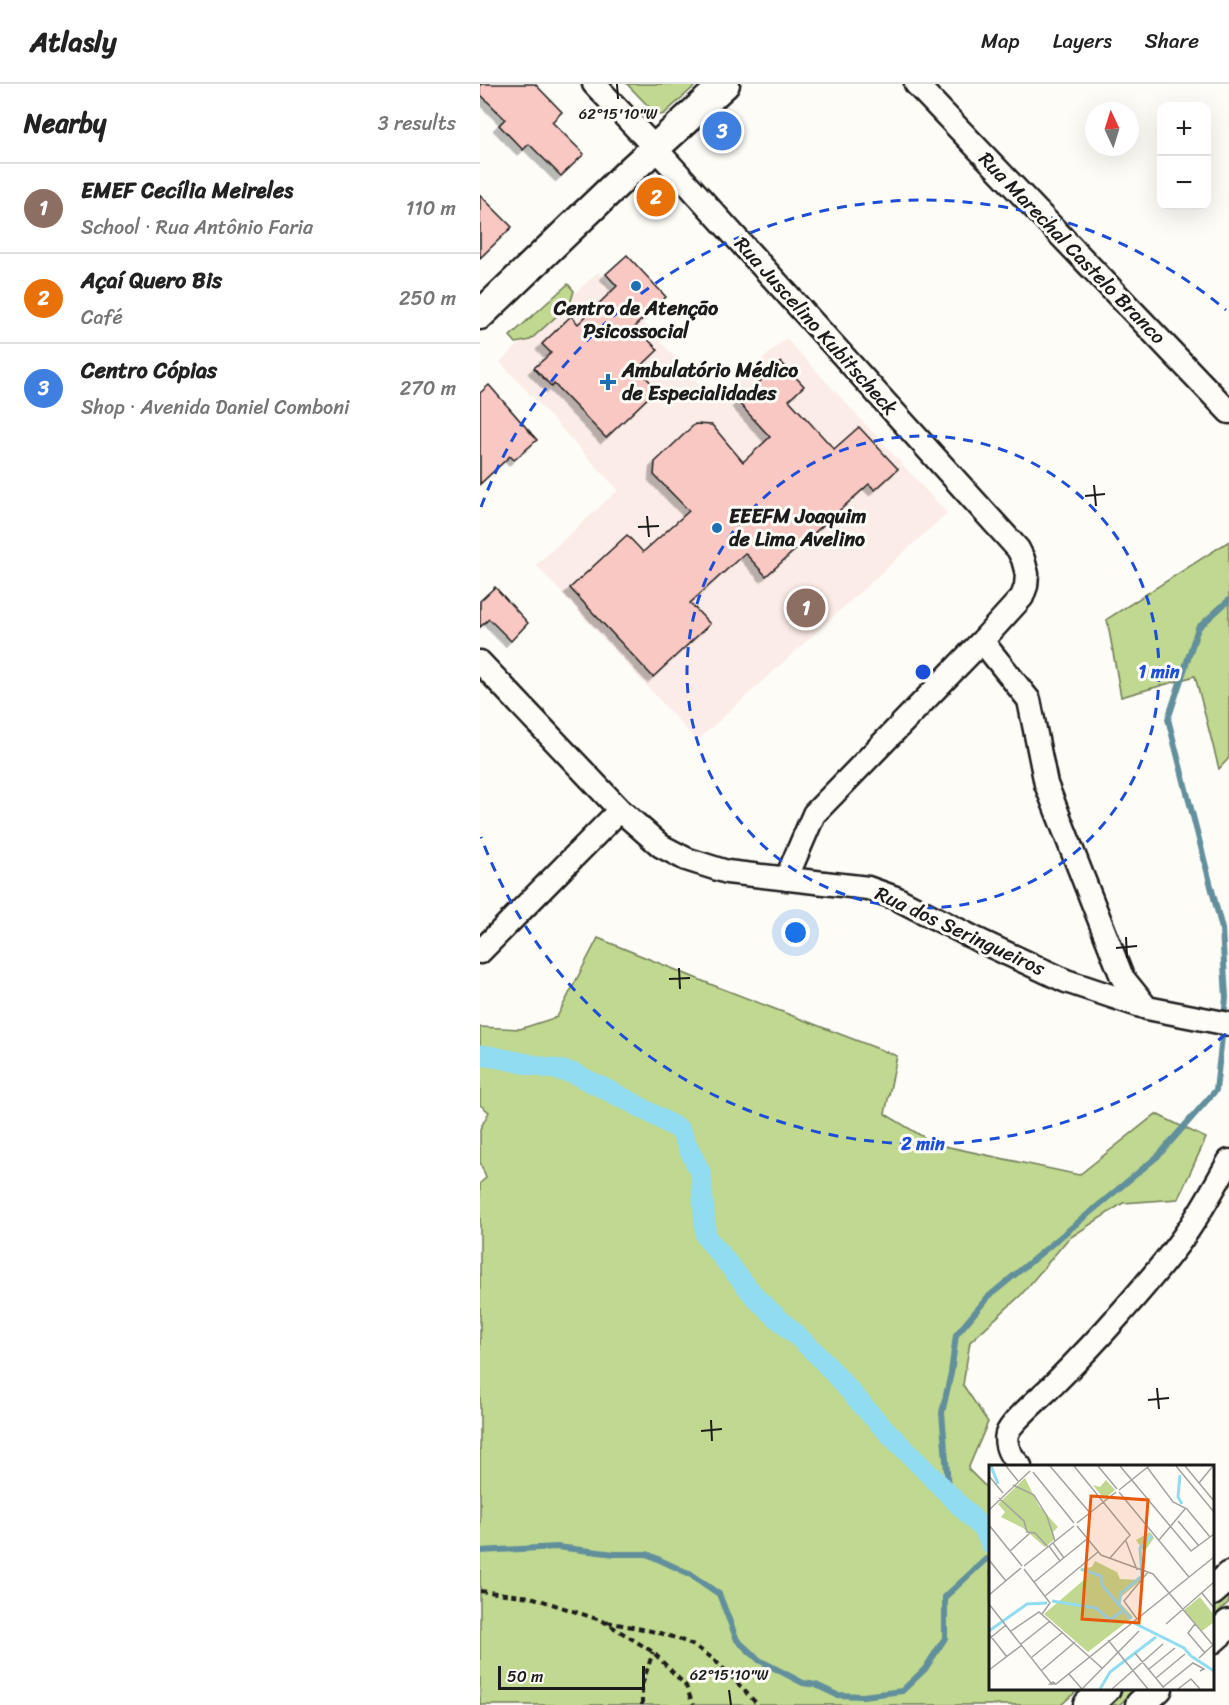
<!DOCTYPE html>
<meta charset="utf-8">
<style>
body{margin:0;font-family:Sriracha,sans-serif;background:#f2f2f2;color:#222}
.controls{position:absolute;right:18px;top:18px;display:grid;overflow:hidden;border-radius:12px;box-shadow:0 6px 24px #0002}
.controls button{width:54px;height:54px;display:grid;place-items:center;padding:0;border:0;border-bottom:2px solid #e0e0e0;background:#fff;color:#222;font:30px sans-serif}
.compass{position:absolute;left:605px;top:18px;width:54px;height:54px;border-radius:50%;background:#fff;box-shadow:0 6px 24px #0002;rotate:356deg}
.scale{position:absolute;left:18px;bottom:15px;width:147px;box-sizing:border-box;padding-left:6px;border:3px solid #1c1c1c;border-top:0;font-size:16px;line-height:21px;white-space:nowrap;color:#1c1c1c;-webkit-text-stroke:4px #fdfcf7;paint-order:stroke}
.you{position:absolute;left:316px;top:849px;width:21px;height:21px;margin:-15px;border:4px solid #fff;border-radius:50%;background:#1a73e8;box-shadow:0 0 0 9px #1a73e833}
.badge{display:grid;place-items:center;width:39px;height:39px;border-radius:50%;background:#d93025;color:#fff;font-size:20px;font-weight:700}
.pin{position:absolute;translate:-50% -50%;border:3px solid #fff;box-shadow:0 2px 6px #0006}
.list{margin:0;padding:0;list-style:none}
h2{display:flex;justify-content:space-between;align-items:center;height:78px;margin:0;padding:0 24px;font-size:26px}
h2 small{font-size:20px;font-weight:400;color:#767676}
.list li{display:grid;grid-template-columns:39px 1fr auto;gap:18px;align-items:center;box-sizing:border-box;height:90px;padding:0 24px;border-top:2px solid #e0e0e0}
.list b{display:block;font-size:22px;white-space:nowrap}
.list p{margin:0;font-size:20px;white-space:nowrap;color:#767676}
.list em{font-size:20px;font-style:normal;color:#767676}
.map{position:relative;flex:none;width:749px;height:1621px;overflow:hidden}
header{display:flex;align-items:center;gap:36px;box-sizing:border-box;height:84px;padding:0 30px;background:#fff;border-bottom:2px solid #e0e0e0}
header strong{font-size:28px}
nav{display:flex;gap:33px;margin-inline-start:auto;font-size:21px}
main{display:flex}
aside{flex:1;background:#fff}
.map>svg:first-child{display:block}
.built{fill:#fcece7}
.green{fill:#c0d88f;stroke:#6e7a56;stroke-width:1.5}
.lines{fill:none;stroke-linecap:round;stroke-linejoin:round}
.stream{stroke:#628f9c;stroke-width:6}
.canal{stroke:#91dcf1;stroke-width:21}
.building{fill:#f9c8c3;stroke:#1c1c1c;stroke-width:1.5;filter:url(#shadow)}
.minor-casing{stroke:#1c1c1c;stroke-width:27}
.tertiary-casing{stroke:#1c1c1c;stroke-width:33}
.path{stroke:#1c1c1c;stroke-width:4;stroke-dasharray:6 4.5;stroke-linecap:butt}
.minor{stroke:#fdfcf7;stroke-width:22}
.tertiary{stroke:#fdfcf7;stroke-width:28}
.ticks{fill:none;stroke:#1c1c1c;stroke-width:2}
.ring{fill:none;stroke:#1d4ed8;stroke-width:3;stroke-dasharray:10 8}
.poi-dot{fill:#1f6fb2;stroke:#fdfcf7;stroke-width:2}
.labels{text-anchor:middle;dominant-baseline:central;stroke-width:6;stroke-linejoin:round;paint-order:stroke}
.street-label{font-size:20px;fill:#1c1c1c;stroke:#fdfcf7}
.poi-label{font-size:20px;font-weight:bold;fill:#1c1c1c;stroke:#fdfcf7;text-anchor:start}
.inset-river{fill:none;stroke:#91dcf1;stroke-width:3}
.inset-road{fill:none;stroke:#a3a29f;stroke-width:1.5}
.view{fill:#e8590c;fill-opacity:0.15;stroke:#e8590c;stroke-width:3}
.inset-edge{fill:none;stroke:#1c1c1c;stroke-width:3}
.ticks-label{font-size:15px;text-anchor:middle;fill:#1c1c1c;stroke:#fdfcf7;stroke-width:6;stroke-linejoin:round;paint-order:stroke}
.centre{fill:#1d4ed8;stroke:#fdfcf7;stroke-width:3}
.ring-label{font-size:18px;text-anchor:middle;font-weight:bold;fill:#1d4ed8;stroke:#fdfcf7;stroke-width:6;stroke-linejoin:round;paint-order:stroke}
</style>
<header>
<strong>Atlasly</strong>
<nav><a>Map</a><a>Layers</a><a>Share</a></nav>
</header>
<main>
<aside>
<h2>Nearby<small>3 results</small></h2>
<ul class="list">
<li><span class="badge" style="background:#8d6e63">1</span><div><b>EMEF Cecília Meireles</b><p>School · Rua Antônio Faria</p></div><em>110 m</em></li>
<li><span class="badge" style="background:#e8710a">2</span><div><b>Açaí Quero Bis</b><p>Café</p></div><em>250 m</em></li>
<li><span class="badge" style="background:#3f7fe0">3</span><div><b>Centro Cópias</b><p>Shop · Avenida Daniel Comboni</p></div><em>270 m</em></li>
</ul>
</aside>
<div class="map">
<svg width="749" height="1621" viewBox="0 0 749 1621">
<defs>
<filter id="shadow"><feDropShadow dx="-5.5" dy="5.5" stdDeviation="0" flood-color="#0004"/></filter>
</defs>
<rect width="100%" height="100%" fill="#fdfcf7"/>
<filter id="ink" filterUnits="userSpaceOnUse"><feTurbulence type="fractalNoise" baseFrequency=".0167" numOctaves="2"/><feDisplacementMap in="SourceGraphic" scale="12" xChannelSelector="R" yChannelSelector="G"/><feConvolveMatrix kernelMatrix="1 2 1 2 8 2 1 2 1" color-interpolation-filters="sRGB"/></filter>
<g filter="url(#ink)">
<path class="built" d="M 118,188 L 235,318 L 306,254 L 467,429 L 217,657 L 56,481 L 138,406 L 20,278 Z"/>
<path class="green" d="M 147,0 L 217,0 L 184,30 L 180,31 L 175,29 Z
M 88,200 L 94,207 L 90,220 L 50,256 L 36,259 L 30,252 Z
M 749,457 L 749,674 L 739,685 L 715,592 L 641,613 L 627,535 Z
M 118,854 L 230,900 L 417,972 L 405,1030 L 455,1060 L 599,1091 L 676,1030 L 726,1054 L 698,1115 L 643,1119 L 588,1155 L 541,1211 L 490,1258 L 483,1301 L 508,1338 L 488,1385 L 510,1407 L 511,1604 L 599,1605 L 581,1621 L 0,1621 L 0,1099 L 6,1094 L 0,1078 L 0,1045 L 9,1028 L 0,1021 L 0,943 L 40,945 L 77,933 Z
M 749,1506 L 749,1518 L 733,1533 L 733,1521 Z
M 645,1605 L 657,1605 L 639,1621 L 627,1621 Z"/>
<g class="lines">
<path class="stream" d="M 744,934 L 746,914 L 742,845 L 688,635 L 718,544 L 749,516
M 469,1412 L 462,1329 L 471,1289 L 476,1251 L 508,1213 L 678,1072 L 736,1006 L 743,944
M 0,1467 L 77,1463 L 135,1470 L 167,1470 L 210,1490 L 239,1510 L 257,1556 L 279,1576 L 323,1599 L 336,1601 L 357,1611 L 383,1612 L 422,1607 L 445,1585 L 465,1554 L 465,1513 L 506,1475 L 511,1476"/>
<path class="canal" d="M 0,971 L 14,973 L 93,989 L 153,1019 L 200,1046 L 221,1090 L 226,1153 L 277,1215 L 338,1271 L 393,1333 L 504,1446 L 511,1460"/>
</g>
<path class="building" d="M 0,0 L 55,0 L 82,28 L 72,38 L 104,70 L 81,92 L 49,60 L 43,66 L 19,41 L 25,35 L 0,10 Z
M 179,100 L 189,111 L 174,125 L 164,114 Z
M 0,111 L 32,143 L 0,174 Z
M 147,171 L 186,213 L 155,242 L 178,266 L 158,285 L 177,305 L 126,354 L 74,300 L 72,303 L 54,284 L 71,269 L 62,260 L 91,232 L 98,240 L 137,202 L 126,190 Z
M 301,278 L 324,302 L 309,316 L 354,365 L 379,343 L 418,385 L 395,406 L 389,400 L 286,492 L 265,469 L 210,519 L 230,540 L 173,593 L 90,504 L 147,451 L 163,468 L 209,427 L 174,391 L 175,378 L 215,340 L 232,341 L 263,378 L 290,353 L 258,318 Z
M 9,301 L 57,356 L 34,376 L 30,372 L 0,400 L 0,309 Z
M 15,503 L 48,539 L 31,557 L 9,535 L 0,543 L 0,517 Z"/>
<g class="lines">
<g class="minor-casing">
<path id="minor" d="M 114,0 L 175,64 L 538,465 L 543,475 L 547,490 L 546,502 L 542,513 L 502,557 L 334,730 L 306,795
M 436,0 L 749,328
M 502,557 L 549,616 L 566,700 L 642,893 L 667,924
M 0,578 L 140,726 L 181,762 L 206,775 L 247,788 L 388,804 L 416,814 L 498,856 L 586,897 L 667,924 L 749,940
M 0,868 L 140,726
M 540,1382 C 532,1374 524,1362 527,1350 C 530,1339 564,1310 574,1300 C 597,1277 619,1254 640,1230 C 662,1205 685,1179 704,1152 C 721,1128 735,1102 749,1077"/>
</g>
<g class="tertiary-casing">
<path id="tertiary" d="M 0,231 L 149,88 L 245,0
M 732,1507 L 749,1492
M 732,1555 L 749,1540
M 608,1621 L 626,1604
M 660,1621 L 678,1604"/>
</g>
<path class="path" d="M 0,1507 L 51,1513 L 123,1537 L 173,1568 L 206,1602 L 213,1621
M 127,1538 C 156,1544 186,1548 212,1561 C 238,1574 258,1601 278,1621
M 162,1621 L 162,1601 L 173,1568"/>
<use href="#minor" class="minor"/>
<use href="#tertiary" class="tertiary"/>
</g>
</g>
<path class="ticks" d="M 137,0 L 138,15M 614,401 L 616,422M 605,412 L 625,410M 167,432 L 169,453M 158,443 L 179,442M 646,853 L 647,874M 636,864 L 657,862M 199,884 L 200,905M 189,895 L 210,894M 677,1304 L 679,1325M 668,1316 L 689,1314M 231,1336 L 232,1357M 221,1347 L 242,1345M 249,1606 L 251,1621"/>
<g class="ring">
<circle cx="443" cy="588" r="236"/>
<path d="M746 950A472 472 0 0 1 1 753M1 423A472 472 0 0 1 746 226"/>
</g>
<g class="poi-dot">
<circle cx="156" cy="202" r="6"/>
<path d="M125 289h6v6h6v6h-6v6h-6v-6h-6v-6h6z"/>
<circle cx="237" cy="444" r="6"/>
</g>
<g class="labels">
<g class="street-label">
<text transform="translate(592 164) rotate(46)">Rua Marechal Castelo Branco</text>
<text transform="translate(336 242) rotate(48)">Rua Juscelino Kubitscheck</text>
<text transform="translate(480 847) rotate(25)">Rua dos Seringueiros</text>
</g>
<g class="poi-label">
<text x="156" y="224" text-anchor="middle">Centro de Atenção<tspan x="156" dy="23">Psicossocial</tspan></text>
<text x="142" y="286">Ambulatório Médico<tspan x="142" dy="23">de Especialidades</tspan></text>
<text x="249" y="432">EEEFM Joaquim<tspan x="249" dy="23">de Lima Avelino</tspan></text>
</g>
</g>
<g transform="translate(509 1381)">
<rect width="225" height="225" fill="#fdfcf7"/>
<path d="M 36,13 L 50,41 L 69,62 L 64,67 L 66,74 L 56,82 L 34,63 L 12,52 L 16,47 L 9,39 ZM 117,15 L 126,25 L 115,34 L 104,20 L 111,22 ZM 161,67 L 165,73 L 155,87 L 147,75 ZM 106,96 L 128,107 L 131,114 L 152,115 L 132,132 L 132,139 L 144,152 L 99,187 L 55,149 L 96,114 L 97,109 L 91,104 L 103,102 ZM 211,132 L 225,150 L 225,157 L 213,166 L 195,145 Z" fill="#c0d88f"/>
<path class="inset-river" d="M 2,1 L 9,19M 191,10 L 189,32 L 193,39M 92,104 L 112,111 L 113,120 L 142,154M 63,136 L 107,143 L 121,155 L 133,146M 130,141 L 132,128 L 153,111 L 151,83 L 163,70M 145,158 L 195,183 L 202,191M 0,166 L 38,139 L 58,138M 202,191 L 225,206M 111,224 L 121,207 L 167,172"/>
<path class="inset-road" d="M 17,1 L 29,16M 61,1 L 101,48M 85,1 L 141,70 L 121,93M 109,1 L 128,24M 131,1 L 202,86 L 225,69M 187,1 L 225,47M 196,1 L 225,36M 158,2 L 184,37 L 198,44 L 221,72M 44,7 L 85,58M 0,11 L 14,28M 210,18 L 224,1M 24,20 L 45,30 L 58,51 L 66,76M 130,25 L 160,1M 130,27 L 200,112M 10,33 L 35,56 L 38,67 L 46,68 L 59,82M 0,45 L 41,6M 189,56 L 210,81M 88,58 L 127,27M 0,60 L 33,101M 88,61 L 112,90 L 164,109 L 224,180M 170,75 L 196,44M 137,76 L 148,105M 64,78 L 75,93M 60,81 L 71,96M 21,86 L 41,68M 0,95 L 17,116M 35,101 L 85,61M 35,104 L 61,138 L 53,149M 45,117 L 98,74M 213,128 L 225,143M 0,130 L 32,103M 56,131 L 109,87M 0,139 L 62,218M 148,154 L 135,136 L 159,107M 177,159 L 225,117M 206,159 L 199,168 L 216,188M 22,166 L 50,147 L 113,203M 0,169 L 18,192M 0,174 L 17,160M 119,175 L 159,224M 32,179 L 61,156M 146,188 L 175,223M 43,192 L 74,167M 210,193 L 225,179M 160,204 L 186,183M 0,205 L 33,180M 53,205 L 86,177M 80,209 L 93,224M 167,213 L 196,189M 67,219 L 61,219 L 64,217 L 67,219 L 225,92M 174,222 L 204,198 L 215,204 L 211,206M 93,224 L 150,166M 123,224 L 174,179M 189,224 L 202,214 L 211,224"/>
<path class="view" d="M 102,31 L 159,35 L 150,158 L 93,154 Z"/>
<rect width="225" height="225" class="inset-edge"/>
</g>
<g class="ticks-label">
<text x="138" y="35">62°15'10"W</text>
<text x="249" y="1596">62°15'10"W</text>
</g>
<circle cx="443" cy="588" r="9" class="centre"/>
<g class="ring-label">
<text x="679" y="594">1 min</text>
<text x="443" y="1066">2 min</text>
</g>
</svg>
<div class="controls">
<button>+</button>
<button>−</button>
</div>
<svg class="compass" viewBox="-18 -18 36 36"><path d="M0-13l5 13h-10z" fill="#e53935"/><path d="M0 13l5-13h-10z" fill="#767676"/></svg>
<div class="scale">50 m</div>
<div class="you"></div>
<div class="pin badge" style="left:326px;top:524px;background:#8d6e63">1</div>
<div class="pin badge" style="left:176px;top:113px;background:#e8710a">2</div>
<div class="pin badge" style="left:242px;top:47px;background:#3f7fe0">3</div>
</div>
</main>
